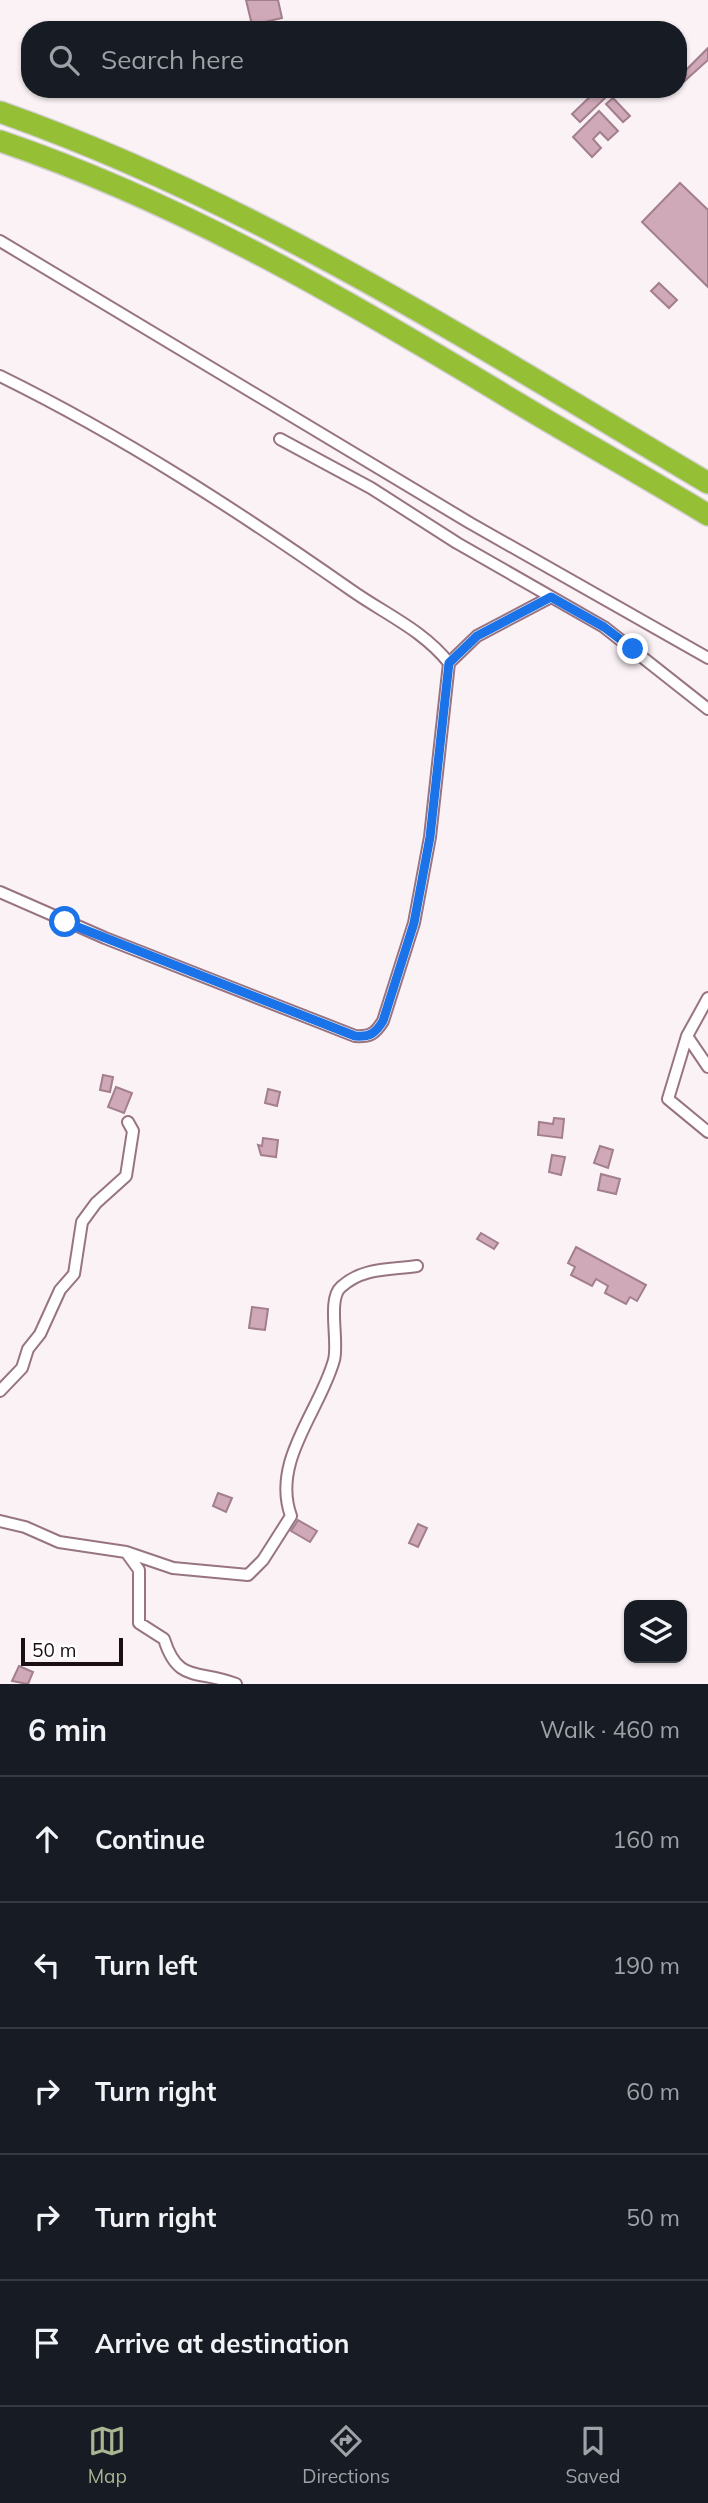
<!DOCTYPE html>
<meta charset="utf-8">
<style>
body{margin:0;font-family:Mulish,sans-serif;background:#20242c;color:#f1f3f6}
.controls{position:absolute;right:21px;bottom:21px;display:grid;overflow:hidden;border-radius:14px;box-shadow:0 2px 5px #0004}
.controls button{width:63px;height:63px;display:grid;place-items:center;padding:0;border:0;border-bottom:2px solid #363941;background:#171b24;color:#f1f3f6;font:35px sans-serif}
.scale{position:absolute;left:21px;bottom:18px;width:102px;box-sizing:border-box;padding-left:7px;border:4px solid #1c0f14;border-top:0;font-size:19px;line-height:24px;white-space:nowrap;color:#1c0f14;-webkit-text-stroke:5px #fff;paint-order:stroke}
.stop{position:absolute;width:21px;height:21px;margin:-16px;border:5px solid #1a73e8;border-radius:50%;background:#fff}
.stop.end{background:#1a73e8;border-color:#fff;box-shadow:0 2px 7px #0008}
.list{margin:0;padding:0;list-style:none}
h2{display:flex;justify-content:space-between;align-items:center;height:91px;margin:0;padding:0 28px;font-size:30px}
h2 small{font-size:23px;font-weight:400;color:#9ea1a6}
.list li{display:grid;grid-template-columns:46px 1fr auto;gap:21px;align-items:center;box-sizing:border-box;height:126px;padding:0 28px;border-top:2px solid #363941}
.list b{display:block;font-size:26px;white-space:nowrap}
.list em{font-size:23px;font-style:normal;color:#9ea1a6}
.icon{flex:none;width:38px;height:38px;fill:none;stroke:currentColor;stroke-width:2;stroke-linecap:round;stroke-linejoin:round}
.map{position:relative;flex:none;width:708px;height:1684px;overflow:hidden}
.search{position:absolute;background:#171b24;box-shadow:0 2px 5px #0004;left:21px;right:21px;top:21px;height:77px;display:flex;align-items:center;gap:18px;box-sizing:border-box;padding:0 24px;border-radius:28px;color:#9ea1a6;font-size:26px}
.sheet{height:721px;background:#171b24}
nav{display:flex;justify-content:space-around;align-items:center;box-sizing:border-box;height:98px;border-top:2px solid #363941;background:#171b24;font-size:19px;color:#9ea1a6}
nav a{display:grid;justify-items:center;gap:4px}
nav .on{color:#a8b492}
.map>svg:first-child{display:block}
.building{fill:#d0a9b8;stroke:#a37e8d;stroke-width:2}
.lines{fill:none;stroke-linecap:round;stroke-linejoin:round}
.street-casing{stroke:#987483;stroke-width:14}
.highway-casing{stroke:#d2cfd0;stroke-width:24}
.street{stroke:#fff;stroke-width:10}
.highway{stroke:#95c035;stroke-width:21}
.route{stroke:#1a73e8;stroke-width:9}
</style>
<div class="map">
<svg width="708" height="1684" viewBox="0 0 708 1684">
<rect width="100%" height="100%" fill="#fbf2f5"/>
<path class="building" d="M 246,0 L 278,0 L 282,18 L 252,25 Z
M 708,48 L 708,60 L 678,87 L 678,78 Z
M 597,90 L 605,98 L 580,122 L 572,114 Z
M 613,98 L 630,116 L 623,122 L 606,104 Z
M 599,111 L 618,131 L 608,140 L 600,132 L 593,139 L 601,148 L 592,157 L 573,137 Z
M 680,183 L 708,210 L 708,287 L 642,222 Z
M 659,283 L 677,300 L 669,308 L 651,291 Z
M 103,1075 L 113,1077 L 110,1092 L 100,1090 Z
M 116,1087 L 132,1093 L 124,1113 L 108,1107 Z
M 268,1089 L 280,1092 L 277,1106 L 265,1103 Z
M 554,1118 L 564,1119 L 562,1138 L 538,1135 L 539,1122 L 553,1124 Z
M 263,1138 L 278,1140 L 276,1157 L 261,1155 L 258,1145 L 262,1146 Z
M 600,1146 L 613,1150 L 608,1168 L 594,1163 Z
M 552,1155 L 565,1157 L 561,1175 L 549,1172 Z
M 601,1174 L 620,1179 L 616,1194 L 598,1190 Z
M 481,1233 L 498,1243 L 494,1249 L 477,1239 Z
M 576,1247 L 646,1285 L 637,1301 L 630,1297 L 626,1304 L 605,1293 L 608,1286 L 596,1279 L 592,1286 L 571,1275 L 575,1267 L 568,1263 Z
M 252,1307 L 268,1309 L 265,1330 L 249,1328 Z
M 218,1493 L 232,1498 L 226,1512 L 213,1506 Z
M 298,1520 L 317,1531 L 310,1542 L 291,1531 Z
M 418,1524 L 427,1528 L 418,1547 L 409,1543 Z
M 19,1666 L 33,1672 L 28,1684 L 12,1681 Z"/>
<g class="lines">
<g class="street-casing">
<path id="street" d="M 0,241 L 470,523 L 708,658
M 0,376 C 124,437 238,511 351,590 C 385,614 423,630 449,663
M 280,439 L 371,488 L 457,543 L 604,627 L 708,709
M 0,892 L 105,938 L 355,1036 C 370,1037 375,1034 383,1021 L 414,923 L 430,837 L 449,663 L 477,636 L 551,597
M 708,998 L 687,1036 L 668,1099 L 708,1132
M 687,1036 L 708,1067
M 0,1391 L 22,1368 L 28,1349 L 40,1334 L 60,1290 L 74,1274 L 82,1222 L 96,1203 L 126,1176 L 133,1131 L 128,1122
M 0,1521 L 25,1527 L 59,1542 L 126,1552 L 173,1568 L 248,1575 L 263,1560 L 291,1516 C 271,1461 320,1411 334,1360 C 339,1342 327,1299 341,1287 C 363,1267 390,1270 417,1266
M 126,1552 L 139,1570 L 139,1623 L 164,1639 C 178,1684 198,1669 236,1684"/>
</g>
<g class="highway-casing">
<path id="highway" d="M 0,112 C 253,201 479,347 708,483
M 0,141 C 185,204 349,301 516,402 C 579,440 644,476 708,515"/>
</g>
<use href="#street" class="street"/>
<use href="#highway" class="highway"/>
</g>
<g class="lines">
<path class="route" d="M 65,922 L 355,1036 C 370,1037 375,1034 383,1021 L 414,923 L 430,837 L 449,663 L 477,636 L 551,597 L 604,627 L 633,649"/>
</g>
</svg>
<div class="controls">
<button><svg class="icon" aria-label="layers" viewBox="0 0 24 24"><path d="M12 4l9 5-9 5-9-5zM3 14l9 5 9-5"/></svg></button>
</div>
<div class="scale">50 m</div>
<div class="stop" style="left:65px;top:922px"></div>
<div class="stop end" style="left:633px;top:649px"></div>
<div class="search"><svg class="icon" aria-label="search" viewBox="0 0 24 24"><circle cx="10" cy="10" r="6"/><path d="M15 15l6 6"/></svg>Search here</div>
</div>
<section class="sheet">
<h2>6 min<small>Walk · 460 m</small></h2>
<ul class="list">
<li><svg class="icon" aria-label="ahead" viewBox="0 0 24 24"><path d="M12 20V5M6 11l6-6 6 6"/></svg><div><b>Continue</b></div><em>160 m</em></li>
<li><svg class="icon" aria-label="left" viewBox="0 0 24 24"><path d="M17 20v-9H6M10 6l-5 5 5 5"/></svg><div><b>Turn left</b></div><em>190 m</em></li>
<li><svg class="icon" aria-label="right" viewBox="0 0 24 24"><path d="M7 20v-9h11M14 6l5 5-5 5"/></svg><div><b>Turn right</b></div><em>60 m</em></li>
<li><svg class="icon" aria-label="right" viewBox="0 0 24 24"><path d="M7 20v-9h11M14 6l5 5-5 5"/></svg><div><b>Turn right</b></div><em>50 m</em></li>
<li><svg class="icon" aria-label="arrive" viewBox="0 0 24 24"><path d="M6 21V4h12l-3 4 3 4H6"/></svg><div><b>Arrive at destination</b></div></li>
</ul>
</section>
<nav>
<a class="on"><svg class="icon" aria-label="map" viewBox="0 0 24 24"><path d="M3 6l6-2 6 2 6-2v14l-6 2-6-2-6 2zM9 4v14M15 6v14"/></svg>Map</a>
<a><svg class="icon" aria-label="directions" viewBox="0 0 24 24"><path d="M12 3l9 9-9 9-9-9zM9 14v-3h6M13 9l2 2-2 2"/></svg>Directions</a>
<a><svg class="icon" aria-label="saved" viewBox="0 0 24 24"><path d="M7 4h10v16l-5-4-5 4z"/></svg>Saved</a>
</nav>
